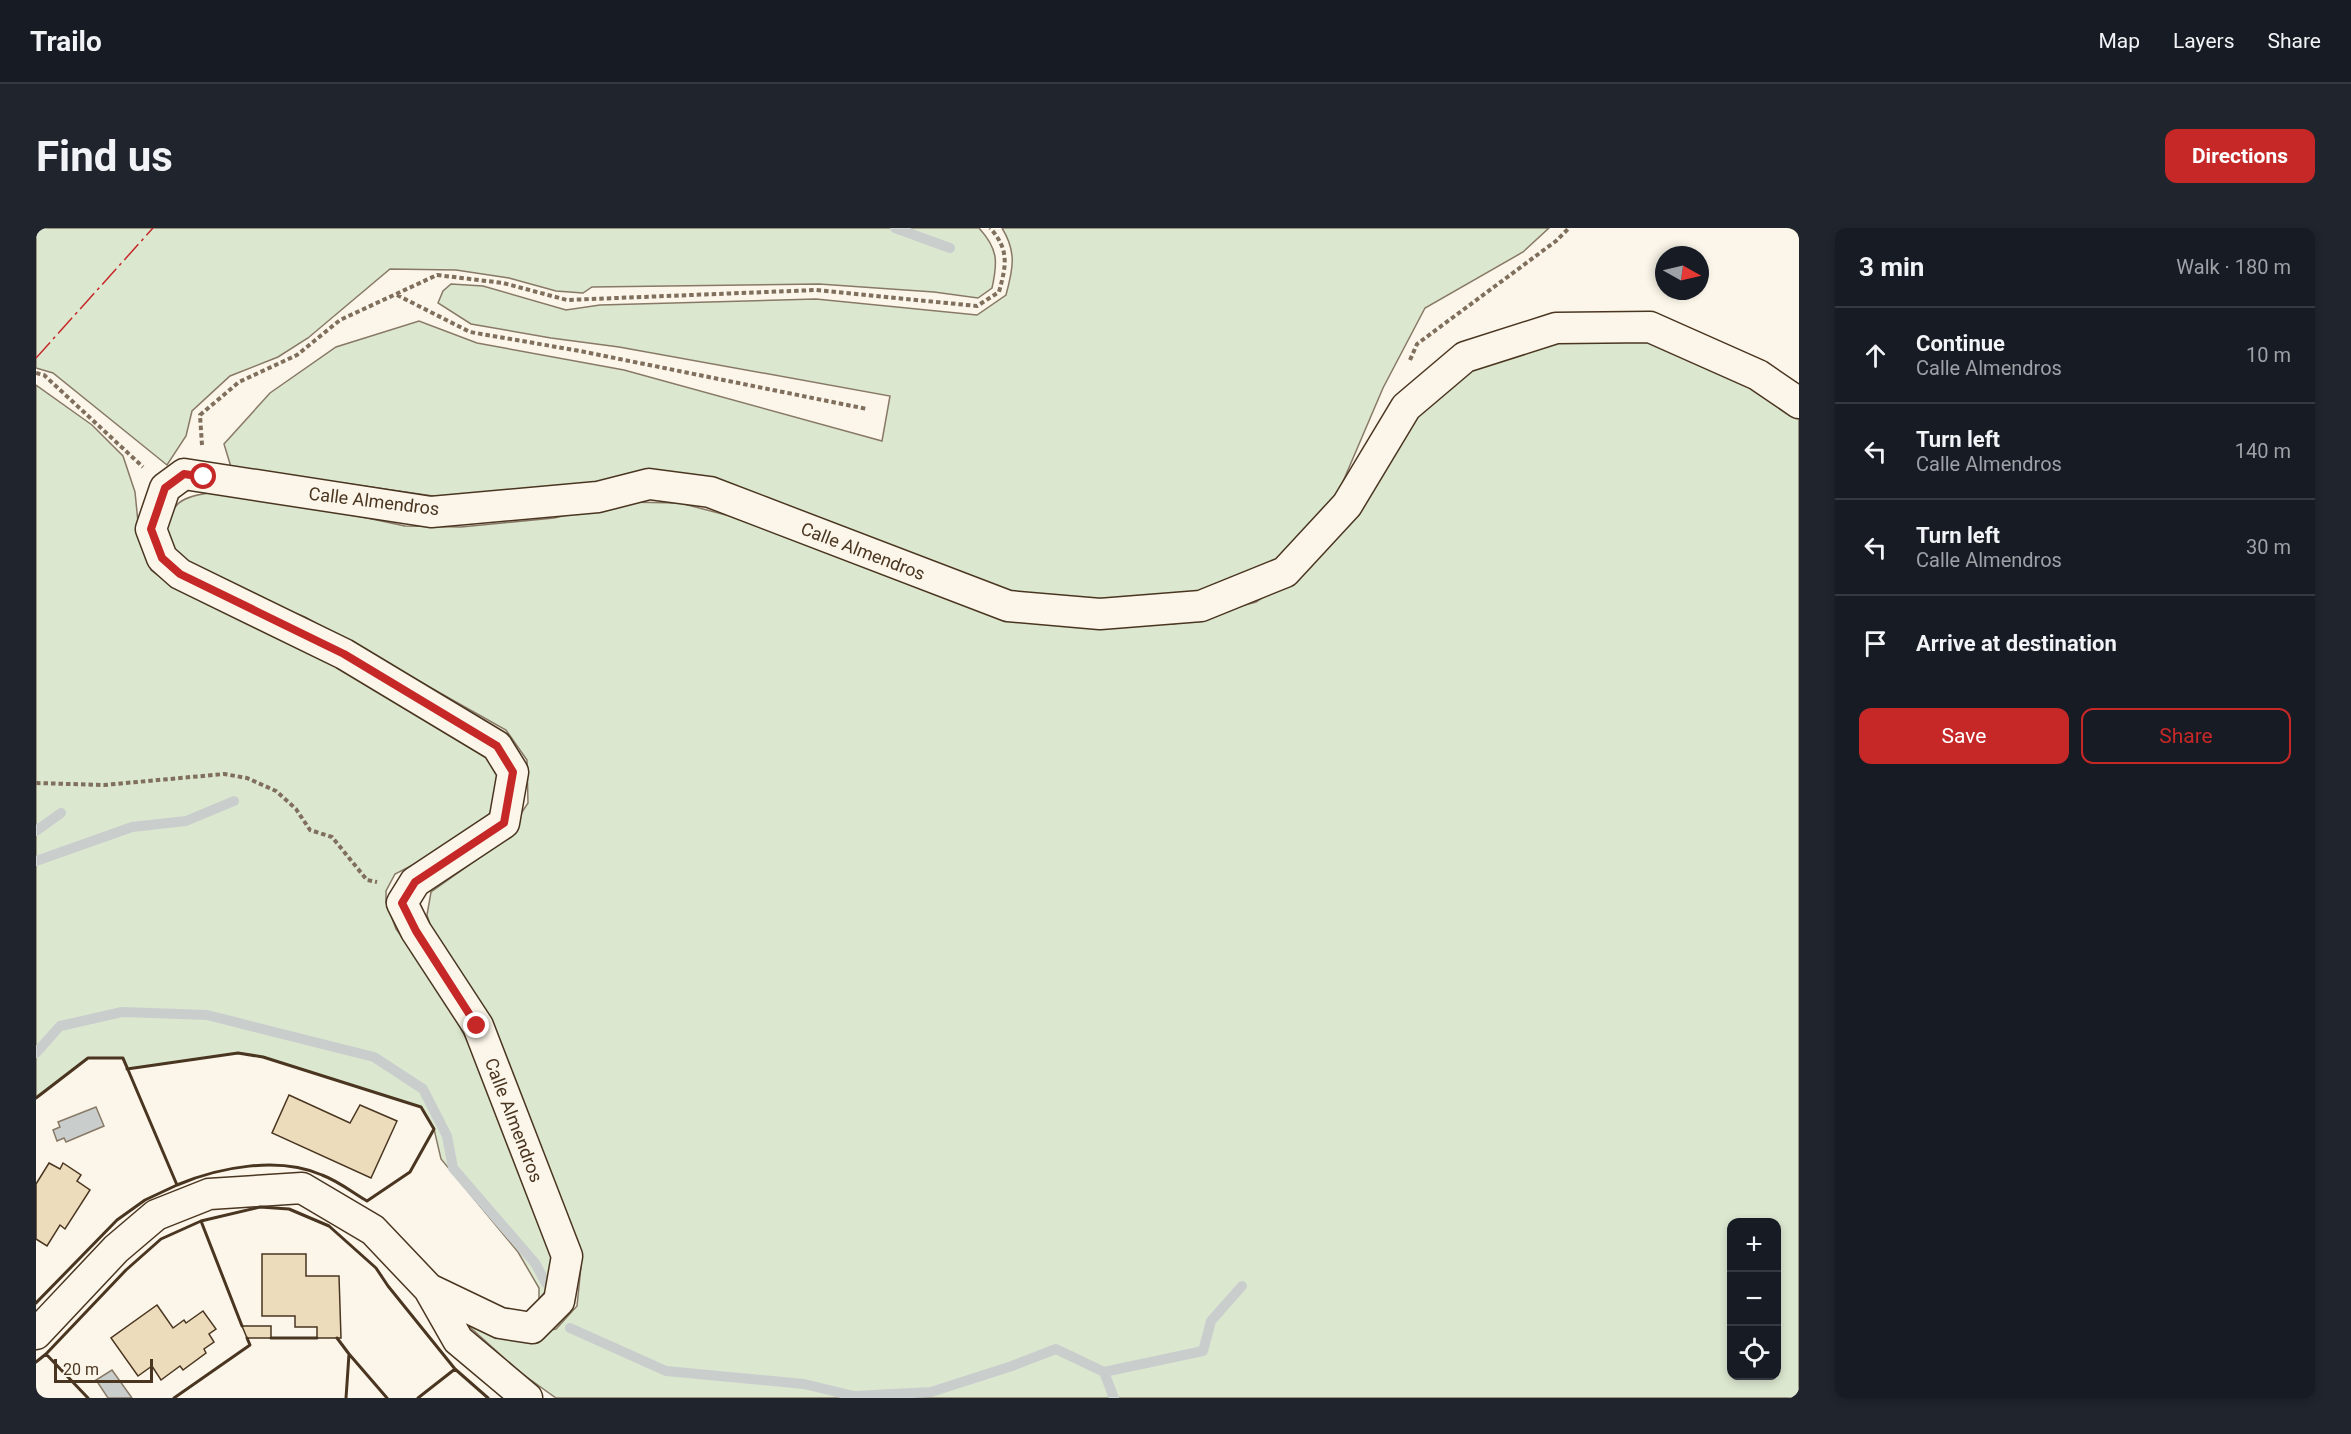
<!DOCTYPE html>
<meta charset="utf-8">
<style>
body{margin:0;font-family:Roboto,sans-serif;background:#20242c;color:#f1f3f6}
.controls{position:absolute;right:18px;bottom:18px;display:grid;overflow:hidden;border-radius:12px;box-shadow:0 3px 9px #0003}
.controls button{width:54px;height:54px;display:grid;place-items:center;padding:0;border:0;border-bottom:2px solid #363941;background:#171b24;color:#f1f3f6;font:30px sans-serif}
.compass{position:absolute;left:1619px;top:18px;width:54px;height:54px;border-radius:50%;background:#171b24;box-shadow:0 3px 9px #0003;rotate:98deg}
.scale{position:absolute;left:18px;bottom:15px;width:99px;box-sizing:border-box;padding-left:6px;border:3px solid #4a3520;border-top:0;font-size:16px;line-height:21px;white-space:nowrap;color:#4a3520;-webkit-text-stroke:4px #fbf6e9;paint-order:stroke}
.stop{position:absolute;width:18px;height:18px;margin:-14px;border:4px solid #c62828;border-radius:50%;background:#fff}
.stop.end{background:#c62828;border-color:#fff;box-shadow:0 2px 6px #0008}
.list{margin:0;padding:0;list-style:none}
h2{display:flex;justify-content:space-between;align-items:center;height:78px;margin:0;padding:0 24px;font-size:26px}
h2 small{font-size:20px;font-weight:400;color:#9ea1a6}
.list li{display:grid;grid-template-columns:39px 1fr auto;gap:18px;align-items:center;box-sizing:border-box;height:96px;padding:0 24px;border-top:2px solid #363941}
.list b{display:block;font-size:22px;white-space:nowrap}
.list p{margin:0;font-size:20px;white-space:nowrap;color:#9ea1a6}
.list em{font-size:20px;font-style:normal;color:#9ea1a6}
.actions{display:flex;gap:12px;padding:18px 24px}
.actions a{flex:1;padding:14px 0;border:2px solid #c62828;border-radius:12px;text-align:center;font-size:21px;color:#c62828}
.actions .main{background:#c62828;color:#fff}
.icon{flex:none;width:33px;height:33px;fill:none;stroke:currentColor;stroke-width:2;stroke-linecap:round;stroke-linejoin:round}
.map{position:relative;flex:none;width:1763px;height:1170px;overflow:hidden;border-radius:12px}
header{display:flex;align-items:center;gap:36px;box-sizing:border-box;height:84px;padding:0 30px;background:#171b24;border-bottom:2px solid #363941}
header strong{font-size:28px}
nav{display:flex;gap:33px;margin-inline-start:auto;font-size:21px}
.intro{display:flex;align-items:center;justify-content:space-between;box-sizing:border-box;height:144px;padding:0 36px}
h1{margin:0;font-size:42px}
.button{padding:15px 27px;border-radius:12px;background:#c62828;color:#fff;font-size:21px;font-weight:700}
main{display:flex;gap:36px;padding:0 36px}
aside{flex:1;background:#171b24;border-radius:12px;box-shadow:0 3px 9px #0003}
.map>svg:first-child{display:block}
.green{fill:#dce7d0;stroke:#887966;stroke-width:1.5;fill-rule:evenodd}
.water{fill:#c9cecd;stroke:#887966;stroke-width:1.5}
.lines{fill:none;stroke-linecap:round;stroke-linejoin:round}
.stream{stroke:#c9cecd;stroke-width:10}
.building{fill:#ecdcbc;stroke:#4a3520;stroke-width:1.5}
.minor-casing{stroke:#4a3520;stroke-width:33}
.path{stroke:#7f6f5c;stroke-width:4;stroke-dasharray:4.5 3;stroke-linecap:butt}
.minor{stroke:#fbf6e9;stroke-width:30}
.wall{stroke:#4a3520;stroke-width:3}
.power{stroke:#c62828;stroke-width:1.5;stroke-dasharray:21 4.5 3 4.5;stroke-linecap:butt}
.route{stroke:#c62828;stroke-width:8}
.labels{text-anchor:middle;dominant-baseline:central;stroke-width:4.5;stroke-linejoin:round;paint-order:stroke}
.street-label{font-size:18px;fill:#4a3520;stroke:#fbf6e9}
</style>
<header>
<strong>Trailo</strong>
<nav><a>Map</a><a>Layers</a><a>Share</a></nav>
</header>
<div class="intro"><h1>Find us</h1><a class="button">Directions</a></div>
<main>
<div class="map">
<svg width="1763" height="1170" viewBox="0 0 1763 1170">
<rect width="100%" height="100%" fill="#fbf6e9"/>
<path class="green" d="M 0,0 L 943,0 C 962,21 962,33 956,60 L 942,70 L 898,64 L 783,56 L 556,59 L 547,65 L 520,63 L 473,50 L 420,42 L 354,41 L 272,110 L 242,129 L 194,148 L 156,183 L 150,208 L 131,237 L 17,145 L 0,140 Z
M 966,0 L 1513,0 L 1487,24 L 1389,80 L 1347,160 L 1294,284 L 1236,342 L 1166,365 L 1111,372 L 994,370 L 882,332 L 731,269 L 612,245 L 536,261 L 418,271 L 195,239 L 188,216 L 234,165 L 300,119 L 383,93 L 441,115 L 588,142 L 846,213 L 854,168 L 583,119 L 515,110 L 435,96 L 402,75 L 407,63 L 415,56 L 447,58 L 530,82 L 564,77 L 780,71 L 941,87 L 970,67 C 977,41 981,24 966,0 Z
M 1525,113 L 1619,114 L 1711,154 L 1763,189 L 1763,1170 L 520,1170 L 485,1145 L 427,1093 L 496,1105 L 520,1101 L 541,1078 L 545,1038 L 526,973 L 399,713 L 391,687 L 395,664 L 467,613 L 492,575 L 491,532 L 470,502 L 269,389 L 159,345 L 129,309 C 136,277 139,270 173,265 L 312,286 L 369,298 L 425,299 L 518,290 L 588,274 L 644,275 L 717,294 L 1033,398 L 1138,396 L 1220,374 L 1258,348 L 1386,181 L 1437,137 ZM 1696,994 L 1740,994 L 1740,1148 L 1696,1148 Z
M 0,157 L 56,197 L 87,228 L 99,264 L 103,304 L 115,342 L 140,361 L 281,420 L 455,524 L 466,546 L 462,574 L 439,605 L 359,646 L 350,663 L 350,674 L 360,701 L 406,764 L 444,837 L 514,1002 L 519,1050 L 503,1072 L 503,1060 L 482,1024 L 405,931 L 398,901 L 385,879 L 227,829 L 202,825 L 91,841 L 86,830 L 52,830 L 0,870 Z"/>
<path class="water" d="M 60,879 L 68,898 L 30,914 L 28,910 L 21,913 L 17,902 L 24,899 L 22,894 Z
M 76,1142 L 96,1170 L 72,1170 L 60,1152 Z"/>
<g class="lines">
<path class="stream" d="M 859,0 L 914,20
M 0,603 L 25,585
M 0,633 L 96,599 L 150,593 L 198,573
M 0,825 L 24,798 L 86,784 L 171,787 L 338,829 L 387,861 L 411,908 L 417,940 L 499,1035 L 510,1055
M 534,1100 L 630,1143 L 768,1156 L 818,1168 L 895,1164 L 976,1138 L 1020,1121 L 1068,1144 L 1078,1170
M 1068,1144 L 1167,1123 L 1175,1093 L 1206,1058"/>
</g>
<path class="building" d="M 253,867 L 314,895 L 324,877 L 361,893 L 335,950 L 236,905 Z
M 13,935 L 24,941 L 27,935 L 45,947 L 41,953 L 54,962 L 29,1001 L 24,997 L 11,1018 L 0,1011 L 0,956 Z
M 226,1026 L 270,1026 L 270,1048 L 303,1048 L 305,1110 L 281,1110 L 281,1099 L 259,1099 L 259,1088 L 226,1088 Z
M 121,1077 L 137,1100 L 148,1092 L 150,1095 L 167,1083 L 180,1101 L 173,1106 L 178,1114 L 168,1121 L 170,1125 L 147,1142 L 144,1138 L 125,1152 L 116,1138 L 102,1148 L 75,1110 Z
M 206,1098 L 235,1098 L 235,1110 L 211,1110 Z"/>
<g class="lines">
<g class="minor-casing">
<path id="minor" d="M 393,1061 L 464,1095 L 496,1100 L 523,1073 L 531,1028 L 442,798 L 380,703 L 366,675 L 379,654 L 468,595 L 477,544 L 461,518 L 308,426 L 144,346 L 126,330 L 115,301 L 129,260 L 148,246 L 395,284 L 562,269 L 613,256 L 674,264 L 972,378 L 1064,386 L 1165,378 L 1249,344 L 1311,277 L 1370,179 L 1429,129 L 1520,100 L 1614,99 L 1722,147 L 1763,175
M 0,1106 L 80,1021 L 120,987 L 173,966 L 266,960 L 337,1002 L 393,1061 L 422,1112 L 491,1170"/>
</g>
<path class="path" d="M 361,67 L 434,104 L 544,123 L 831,181
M 1374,132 L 1381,116 L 1520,13 L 1533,0
M 0,145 L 8,147 L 107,239
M 166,217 L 164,187 L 203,154 L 261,127 L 304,92 L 401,47 L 467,55 L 531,72 L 780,62 L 941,78 L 963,64 C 970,38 974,22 954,0
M 0,555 L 68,557 L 188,546 L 211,550 L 240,563 L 260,581 L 274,602 L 296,609 L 331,652 L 341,654"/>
<use href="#minor" class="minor"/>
<path class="wall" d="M 91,841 L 202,825 L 227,829 L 385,879 L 398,901 L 374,944 L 331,973 C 316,964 302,953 286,947 C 243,928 183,939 141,957
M 0,870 L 52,830 L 87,830 L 141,957 L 109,972 L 81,992 L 0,1075
M 165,993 L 224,979 L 253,981 L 293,998 L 340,1040 L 352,1058 L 419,1141 L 382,1170
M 235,1110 L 281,1110
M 301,1110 L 313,1126 L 310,1170
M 10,1126 L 90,1042 L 125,1011 L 165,993 L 206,1098
M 313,1126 L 351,1170
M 0,1134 L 10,1126 L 52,1170
M 419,1141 L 452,1170
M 138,1170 L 214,1117 L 211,1110"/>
<path class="power" d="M 0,130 L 117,0"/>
</g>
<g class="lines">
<path class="route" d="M 168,249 L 148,246 L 129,260 L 115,301 L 126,330 L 144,346 L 308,426 L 461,518 L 477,544 L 468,595 L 379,654 L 366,675 L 380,703 L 441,798"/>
</g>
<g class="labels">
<g class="street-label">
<text transform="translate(338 273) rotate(7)">Calle Almendros</text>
<text transform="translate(827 323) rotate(21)">Calle Almendros</text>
<text transform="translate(478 892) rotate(69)">Calle Almendros</text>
</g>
</g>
</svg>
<div class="controls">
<button>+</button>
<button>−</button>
<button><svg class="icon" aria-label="locate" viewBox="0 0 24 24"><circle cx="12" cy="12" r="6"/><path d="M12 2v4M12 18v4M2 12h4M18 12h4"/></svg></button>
</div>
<svg class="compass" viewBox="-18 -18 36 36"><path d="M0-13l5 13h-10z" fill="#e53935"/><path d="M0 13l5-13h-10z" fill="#9ea1a6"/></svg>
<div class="scale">20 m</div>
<div class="stop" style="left:168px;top:249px"></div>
<div class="stop end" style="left:441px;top:798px"></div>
</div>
<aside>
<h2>3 min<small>Walk · 180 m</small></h2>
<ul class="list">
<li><svg class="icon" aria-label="ahead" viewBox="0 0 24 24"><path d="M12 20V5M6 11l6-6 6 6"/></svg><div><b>Continue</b><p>Calle Almendros</p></div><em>10 m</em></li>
<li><svg class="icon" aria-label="left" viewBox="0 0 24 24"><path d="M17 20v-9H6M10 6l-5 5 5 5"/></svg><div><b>Turn left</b><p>Calle Almendros</p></div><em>140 m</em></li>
<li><svg class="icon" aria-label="left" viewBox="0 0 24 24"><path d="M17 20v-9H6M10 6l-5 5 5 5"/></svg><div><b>Turn left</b><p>Calle Almendros</p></div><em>30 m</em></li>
<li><svg class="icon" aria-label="arrive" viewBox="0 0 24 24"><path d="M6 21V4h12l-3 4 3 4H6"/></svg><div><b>Arrive at destination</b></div></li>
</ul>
<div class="actions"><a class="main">Save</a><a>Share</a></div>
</aside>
</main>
